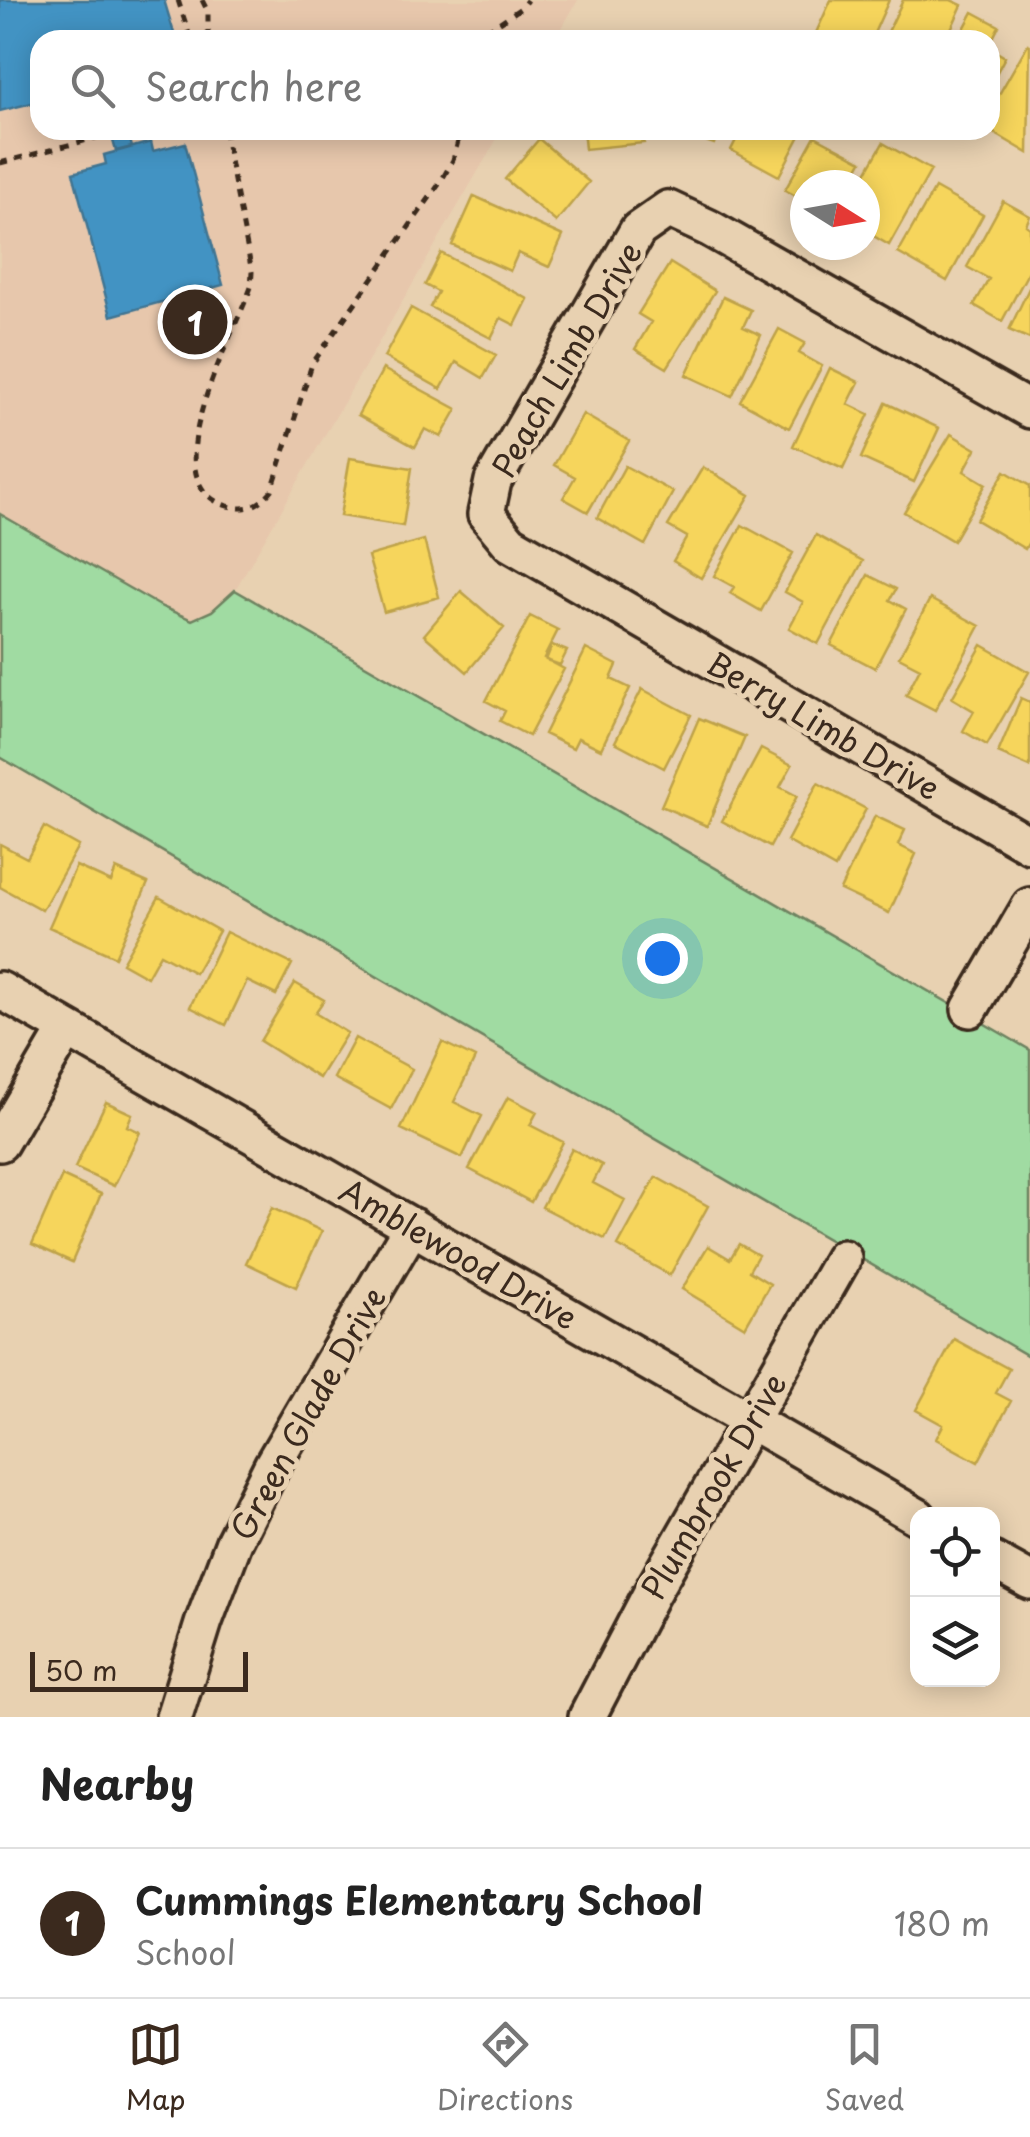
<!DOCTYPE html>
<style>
body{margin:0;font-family:"Playpen Sans",sans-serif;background:#f6f6f6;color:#222}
.controls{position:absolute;right:30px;bottom:30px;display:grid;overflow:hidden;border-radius:20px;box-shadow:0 5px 25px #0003}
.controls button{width:90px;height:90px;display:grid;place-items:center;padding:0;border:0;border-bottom:2px solid #e0e0e0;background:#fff;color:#222;font:50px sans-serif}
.compass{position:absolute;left:790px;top:170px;width:90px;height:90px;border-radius:50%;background:#fff;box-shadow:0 5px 25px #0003;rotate:101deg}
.scale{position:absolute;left:30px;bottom:25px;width:218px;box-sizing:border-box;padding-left:10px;border:5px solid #3b2a1e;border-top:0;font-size:28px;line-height:35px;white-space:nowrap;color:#3b2a1e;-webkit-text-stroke:8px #e8d1b1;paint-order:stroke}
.you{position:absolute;left:662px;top:958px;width:35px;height:35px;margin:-25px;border:8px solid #fff;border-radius:50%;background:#1a73e8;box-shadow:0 0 0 15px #1a73e833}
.badge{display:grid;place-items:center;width:65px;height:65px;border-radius:50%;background:#3b2a1e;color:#fff;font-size:32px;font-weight:700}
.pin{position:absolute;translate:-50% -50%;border:5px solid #fff;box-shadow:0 2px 10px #0006}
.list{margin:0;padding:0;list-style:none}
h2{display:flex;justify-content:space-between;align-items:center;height:130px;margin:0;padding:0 40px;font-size:42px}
h2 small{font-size:32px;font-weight:400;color:#767676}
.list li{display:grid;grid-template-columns:65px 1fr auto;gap:30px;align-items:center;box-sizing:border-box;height:150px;padding:0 40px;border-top:2px solid #e0e0e0}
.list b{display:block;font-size:38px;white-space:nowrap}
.list p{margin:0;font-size:32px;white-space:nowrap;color:#767676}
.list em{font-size:32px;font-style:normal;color:#767676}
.icon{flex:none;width:55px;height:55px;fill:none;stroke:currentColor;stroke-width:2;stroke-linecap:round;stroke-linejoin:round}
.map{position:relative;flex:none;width:1030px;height:1717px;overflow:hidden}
.search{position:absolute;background:#fff;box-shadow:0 5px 25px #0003;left:30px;right:30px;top:30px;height:110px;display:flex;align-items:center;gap:25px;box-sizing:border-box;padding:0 35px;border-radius:30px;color:#767676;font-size:38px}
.sheet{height:280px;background:#fff}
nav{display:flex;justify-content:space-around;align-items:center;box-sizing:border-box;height:140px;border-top:2px solid #e0e0e0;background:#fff;font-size:28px;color:#767676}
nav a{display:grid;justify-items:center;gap:5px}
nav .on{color:#3b2a1e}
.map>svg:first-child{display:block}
.built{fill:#e7c7ac}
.green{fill:#a0dba2;stroke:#6e8260;stroke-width:2.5}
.homes{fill:#f6d55c;stroke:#bea249;stroke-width:2.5}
.schools{fill:#4393c3;stroke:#417492;stroke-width:2.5}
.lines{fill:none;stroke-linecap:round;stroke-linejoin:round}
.street-casing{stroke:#3b2a1e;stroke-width:42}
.path{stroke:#3b2a1e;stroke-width:5;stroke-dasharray:8 8;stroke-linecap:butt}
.street{stroke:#e8d1b1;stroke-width:35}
.labels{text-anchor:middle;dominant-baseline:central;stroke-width:10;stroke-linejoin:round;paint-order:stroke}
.street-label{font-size:32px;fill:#3b2a1e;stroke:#e8d1b1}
</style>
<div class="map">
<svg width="1030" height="1717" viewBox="0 0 1030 1717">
<rect width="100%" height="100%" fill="#e8d1b1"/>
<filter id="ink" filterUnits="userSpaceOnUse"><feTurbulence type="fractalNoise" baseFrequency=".01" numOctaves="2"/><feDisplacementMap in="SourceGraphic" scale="20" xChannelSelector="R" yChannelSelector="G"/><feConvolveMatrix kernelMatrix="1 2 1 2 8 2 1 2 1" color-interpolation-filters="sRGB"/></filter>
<g filter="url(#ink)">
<path class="built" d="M 0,0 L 578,0 L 555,40 L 40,40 L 40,130 L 502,130 L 235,590 L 212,611 L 192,620 L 162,607 L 0,514 Z"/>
<path class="green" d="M 0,514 L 162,607 L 192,620 L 212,611 L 235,590 L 1030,1050 L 1030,1357 L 0,757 Z"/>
<path class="homes" d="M 831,0 L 889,0 L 871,40 L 831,40 L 816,33 Z
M 903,0 L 951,0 L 962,5 L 946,40 L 905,40 L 888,32 Z
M 973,12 L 999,26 L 990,44 L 990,40 L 958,40 Z
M 1028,44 L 1030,45 L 1028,153 L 989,130 L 990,110 Z
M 990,48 L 1005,57 L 990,85 Z
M 583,130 L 643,130 L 644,143 L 585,149 Z
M 688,130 L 718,130 L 714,144 L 687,135 Z
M 741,130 L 803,130 L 779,176 L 731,150 Z
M 815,136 L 862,161 L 849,185 L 805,185 L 805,201 L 785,190 Z
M 539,139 L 589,182 L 556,222 L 505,179 Z
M 883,143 L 931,170 L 889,245 L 865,231 L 865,185 L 859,185 Z
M 935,188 L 983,215 L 947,281 L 898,253 Z
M 474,196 L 563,236 L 549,267 L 518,253 L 510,271 L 452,245 Z
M 1003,201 L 1030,216 L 1026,225 L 1030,228 L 1030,269 L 1002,321 L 974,305 L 989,279 L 967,267 Z
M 441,253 L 528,299 L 515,325 L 501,318 L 491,338 L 430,307 L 438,292 L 425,285 Z
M 670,263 L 715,291 L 667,368 L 635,349 L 651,322 L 638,314 Z
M 1030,286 L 1030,339 L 1009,330 Z
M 723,297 L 751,310 L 743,327 L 761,335 L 732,396 L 686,375 Z
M 411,308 L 496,355 L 483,378 L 456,362 L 441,389 L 384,357 Z
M 779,329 L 805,343 L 799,353 L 822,366 L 789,428 L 740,401 Z
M 830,368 L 859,382 L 848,404 L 869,414 L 843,469 L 793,446 Z
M 383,369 L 457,409 L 441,437 L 425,429 L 415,447 L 358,415 Z
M 886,403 L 939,428 L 914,482 L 861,458 Z
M 583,414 L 629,441 L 588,512 L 563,498 L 575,477 L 554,465 Z
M 951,434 L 976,449 L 964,471 L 986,484 L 953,541 L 904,512 Z
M 350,458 L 412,468 L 403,526 L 340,516 Z
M 625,466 L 673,492 L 645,545 L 597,518 Z
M 703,467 L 750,495 L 701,578 L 673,561 L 687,537 L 668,526 Z
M 1005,471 L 1030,486 L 1030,540 L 1025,549 L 976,520 Z
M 742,525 L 793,553 L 761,611 L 730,593 L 734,587 L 714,576 Z
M 816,535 L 863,561 L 818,644 L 789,628 L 803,602 L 785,592 Z
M 424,540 L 439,597 L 384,612 L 368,556 Z
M 868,575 L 896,589 L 890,600 L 906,609 L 875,668 L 831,645 Z
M 461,591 L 504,628 L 467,672 L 424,635 Z
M 930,599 L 980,626 L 935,710 L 906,695 L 920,668 L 899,657 Z
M 530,616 L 558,630 L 544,658 L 564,669 L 529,736 L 500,721 L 505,711 L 486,701 Z
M 552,645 L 567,651 L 560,665 L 546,660 Z
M 982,645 L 1029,672 L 987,745 L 963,731 L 974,711 L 952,698 Z
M 586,649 L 617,665 L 611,679 L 630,688 L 601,749 L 578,738 L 573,748 L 544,734 Z
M 642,689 L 691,715 L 664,768 L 615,742 Z
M 1021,698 L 1030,702 L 1030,767 L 998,753 Z
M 699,718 L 745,737 L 707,826 L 661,806 Z
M 761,749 L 792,765 L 780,787 L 797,796 L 770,847 L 722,821 Z
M 818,783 L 866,809 L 835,868 L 787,841 Z
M 875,816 L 905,830 L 898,845 L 916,854 L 889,913 L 840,890 Z
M 44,827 L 78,846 L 42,910 L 0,887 L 0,844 L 27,858 Z
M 76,866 L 111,882 L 116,869 L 148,883 L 115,957 L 49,927 Z
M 159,897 L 219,931 L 195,973 L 160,954 L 147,977 L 122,963 Z
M 226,932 L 292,964 L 276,995 L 247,981 L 226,1025 L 190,1007 Z
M 295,983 L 324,1000 L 315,1013 L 347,1033 L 319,1078 L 260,1041 Z
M 355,1038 L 412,1069 L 391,1109 L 334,1078 Z
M 442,1042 L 475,1058 L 454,1102 L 482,1116 L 462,1158 L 401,1129 Z
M 508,1097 L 537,1112 L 530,1125 L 563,1142 L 531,1202 L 469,1169 Z
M 106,1102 L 132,1114 L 127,1126 L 140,1132 L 114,1186 L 75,1168 Z
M 572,1149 L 602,1165 L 593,1183 L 625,1200 L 605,1239 L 542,1207 Z
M 62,1176 L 101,1194 L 72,1262 L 32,1244 Z
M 656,1177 L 708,1206 L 670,1275 L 618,1246 Z
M 272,1208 L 322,1231 L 296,1287 L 246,1263 Z
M 739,1244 L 758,1255 L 749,1271 L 770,1284 L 745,1327 L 682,1289 L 708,1246 L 730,1259 Z
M 954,1339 L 1009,1369 L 996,1393 L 1011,1401 L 978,1462 L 936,1439 L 943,1425 L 916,1410 Z"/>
<path class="schools" d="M 0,0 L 164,0 L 176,40 L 40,40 L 40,101 L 0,111 Z
M 110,130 L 127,130 L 132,147 L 116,151 Z
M 151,142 L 153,151 L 185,143 L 223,285 L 111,316 L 73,173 L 106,164 L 104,155 Z"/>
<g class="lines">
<g class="street-casing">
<path id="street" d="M 1030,410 L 709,228 L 668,209 L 638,230 L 493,481 L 486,514 L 510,543 L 1030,845
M 0,990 L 918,1517
M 970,1009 L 1030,906
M 0,1143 L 67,1029
M 992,1560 L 1030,1581
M 174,1717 L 204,1621 L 234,1542 L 273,1464 L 412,1226
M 587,1717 L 651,1594 L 843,1258"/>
</g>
<path class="path" d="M 178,0 L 191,40
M 202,0 L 208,12 L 208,40
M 473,40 L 521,8 L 527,0
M 224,130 L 252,272 L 251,287 C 235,334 144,489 232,507 C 251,511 261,503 272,490 L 312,364 L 440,183 L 453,160 L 461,130
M 0,163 L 126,130"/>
<use href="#street" class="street"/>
</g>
</g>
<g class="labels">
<g class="street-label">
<text transform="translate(566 359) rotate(-60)">Peach Limb Drive</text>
<text transform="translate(824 725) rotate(30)">Berry Limb Drive</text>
<text transform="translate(459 1253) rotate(30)">Amblewood Drive</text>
<text transform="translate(307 1413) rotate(-61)">Green Glade Drive</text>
<text transform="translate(713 1486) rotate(-60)">Plumbrook Drive</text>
</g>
</g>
</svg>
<div class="controls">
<button><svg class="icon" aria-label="locate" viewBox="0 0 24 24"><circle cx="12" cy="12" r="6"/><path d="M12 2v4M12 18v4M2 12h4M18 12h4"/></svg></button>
<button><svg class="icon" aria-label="layers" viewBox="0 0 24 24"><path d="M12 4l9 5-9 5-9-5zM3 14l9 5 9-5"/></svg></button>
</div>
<svg class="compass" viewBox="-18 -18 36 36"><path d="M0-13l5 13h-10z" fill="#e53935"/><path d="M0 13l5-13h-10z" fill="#767676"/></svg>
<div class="scale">50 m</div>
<div class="you"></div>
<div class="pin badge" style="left:195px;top:322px">1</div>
<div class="search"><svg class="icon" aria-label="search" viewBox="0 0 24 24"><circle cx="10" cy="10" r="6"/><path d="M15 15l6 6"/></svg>Search here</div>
</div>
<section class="sheet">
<h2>Nearby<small></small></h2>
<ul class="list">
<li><span class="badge">1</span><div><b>Cummings Elementary School</b><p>School</p></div><em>180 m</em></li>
</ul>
</section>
<nav>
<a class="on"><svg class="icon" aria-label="map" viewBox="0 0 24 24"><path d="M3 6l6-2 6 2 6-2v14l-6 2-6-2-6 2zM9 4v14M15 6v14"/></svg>Map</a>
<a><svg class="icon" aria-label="directions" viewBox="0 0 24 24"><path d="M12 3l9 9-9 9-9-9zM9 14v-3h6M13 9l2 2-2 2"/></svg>Directions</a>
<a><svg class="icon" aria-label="saved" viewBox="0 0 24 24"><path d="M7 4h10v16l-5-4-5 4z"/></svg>Saved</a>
</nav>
